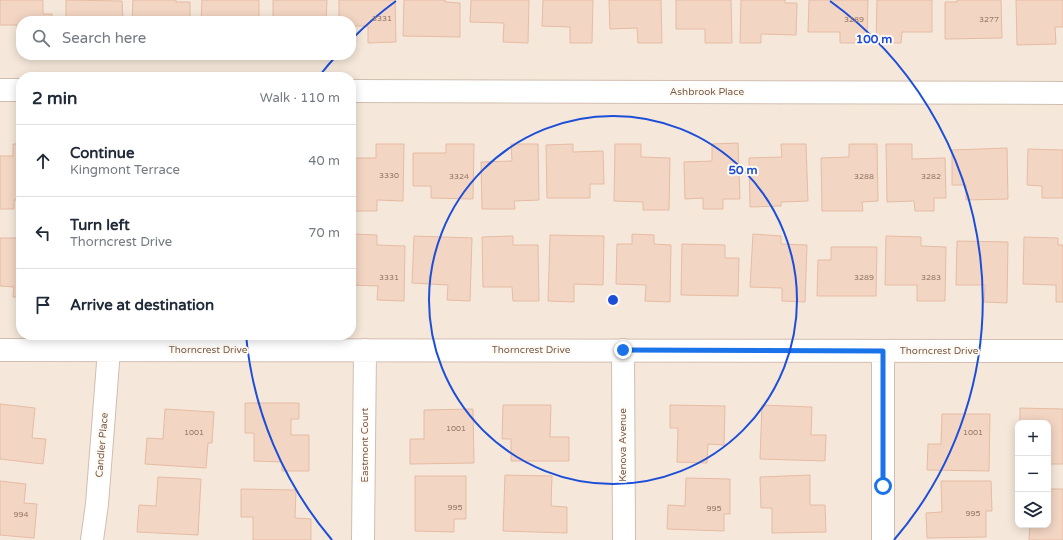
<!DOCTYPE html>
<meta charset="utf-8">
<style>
body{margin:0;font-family:"Varela Round",sans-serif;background:#f2f2f3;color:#1f2937}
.controls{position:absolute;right:12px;bottom:12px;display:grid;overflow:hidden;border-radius:8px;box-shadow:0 2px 10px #0003}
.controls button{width:36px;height:36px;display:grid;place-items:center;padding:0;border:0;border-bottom:1px solid #e0e1e3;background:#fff;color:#1f2937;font:20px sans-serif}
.stop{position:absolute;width:12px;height:12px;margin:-9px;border:3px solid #1a73e8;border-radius:50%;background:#fff}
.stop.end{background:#1a73e8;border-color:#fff;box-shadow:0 1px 4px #0008}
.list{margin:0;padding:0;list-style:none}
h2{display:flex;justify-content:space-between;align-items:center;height:52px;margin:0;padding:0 16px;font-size:17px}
h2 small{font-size:13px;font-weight:400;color:#747a83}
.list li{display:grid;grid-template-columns:26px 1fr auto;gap:12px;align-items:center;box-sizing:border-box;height:72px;padding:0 16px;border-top:1px solid #e0e1e3}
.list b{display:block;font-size:15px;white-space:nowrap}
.list p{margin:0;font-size:13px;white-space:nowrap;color:#747a83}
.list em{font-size:13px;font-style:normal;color:#747a83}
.icon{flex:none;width:22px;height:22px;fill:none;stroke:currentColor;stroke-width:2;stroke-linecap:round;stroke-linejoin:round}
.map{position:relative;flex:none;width:1063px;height:540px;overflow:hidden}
.search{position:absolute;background:#fff;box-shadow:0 2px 10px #0003;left:16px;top:16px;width:340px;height:44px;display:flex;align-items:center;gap:10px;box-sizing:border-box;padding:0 14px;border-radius:16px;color:#747a83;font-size:15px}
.panel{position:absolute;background:#fff;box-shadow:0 2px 10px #0003;left:16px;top:72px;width:340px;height:268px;border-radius:16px}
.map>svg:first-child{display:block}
.residential{fill:#f5e8da;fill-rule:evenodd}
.building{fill:#f3d5c3;stroke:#e6bba3}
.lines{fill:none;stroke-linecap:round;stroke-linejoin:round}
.minor-casing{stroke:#d1beb0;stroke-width:24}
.minor{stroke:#fff;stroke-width:22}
.route{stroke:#1a73e8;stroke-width:5}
.ring{fill:none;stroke:#1d4ed8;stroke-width:2}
.labels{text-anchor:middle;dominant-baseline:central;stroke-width:4;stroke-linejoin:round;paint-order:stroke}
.number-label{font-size:8px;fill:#987a6a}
.street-label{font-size:10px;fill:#7a5c4d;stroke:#fffaf3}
.centre{fill:#1d4ed8;stroke:#fffaf3;stroke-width:2}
.ring-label{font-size:12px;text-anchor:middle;font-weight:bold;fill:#1d4ed8;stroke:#fffaf3;stroke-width:4;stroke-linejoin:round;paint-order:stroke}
</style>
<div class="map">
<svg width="1063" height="540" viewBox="0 0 1063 540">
<rect width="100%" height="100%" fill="#fdf6ec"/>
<path class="residential" d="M 0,0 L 1063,0 L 1063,540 L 0,540 ZM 21,21 L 351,21 L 351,55 L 21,55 ZM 21,77 L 351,77 L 351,335 L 21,335 ZM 1018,423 L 1048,423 L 1048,525 L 1018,525 Z"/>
<path class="building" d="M 0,0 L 43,0 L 43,14 L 52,14 L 52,21 L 21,21 L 21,41 L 17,41 L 17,25 L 0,25 Z
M 66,0 L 122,1 L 123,21 L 66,21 Z
M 133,0 L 176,0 L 176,2 L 190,2 L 190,21 L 132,21 Z
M 202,0 L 259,0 L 259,21 L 201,21 Z
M 273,0 L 327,0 L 326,21 L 273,21 Z
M 339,0 L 395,0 L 396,42 L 368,43 L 368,26 L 351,26 L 351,21 L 339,21 Z
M 404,0 L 445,0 L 445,2 L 460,3 L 460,37 L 403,36 Z
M 471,0 L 529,0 L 528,43 L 503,42 L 504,23 L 470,22 Z
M 543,0 L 593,0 L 592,43 L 570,43 L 570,27 L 542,26 Z
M 609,0 L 661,0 L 662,43 L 638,43 L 637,28 L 610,29 Z
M 676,0 L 731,0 L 732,43 L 705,43 L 705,29 L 676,29 Z
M 741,0 L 785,0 L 785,3 L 797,3 L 796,35 L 761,34 L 761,43 L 740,43 Z
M 809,0 L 868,0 L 867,43 L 840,43 L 840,32 L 808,32 Z
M 877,0 L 932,0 L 932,32 L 902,32 L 901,43 L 876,43 Z
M 957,0 L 1001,0 L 1002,38 L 945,39 L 945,2 L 957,2 Z
M 1016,0 L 1063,0 L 1063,27 L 1055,27 L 1056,44 L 1017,45 Z
M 738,143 L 740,199 L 723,199 L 723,209 L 703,209 L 703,198 L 685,199 L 684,162 L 712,161 L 712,144 Z
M 13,144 L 21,144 L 21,200 L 14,200 L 14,209 L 0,209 L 0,156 L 13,156 Z
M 376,144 L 404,144 L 403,201 L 377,200 L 377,211 L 351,211 L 351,158 L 376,158 Z
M 446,144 L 474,144 L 473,199 L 431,198 L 431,186 L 413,186 L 413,153 L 446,153 Z
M 511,144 L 538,144 L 539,200 L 514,201 L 515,209 L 482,209 L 481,162 L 512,161 Z
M 573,144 L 573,152 L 603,151 L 604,184 L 590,184 L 590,198 L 547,198 L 546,145 Z
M 615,144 L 641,144 L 641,157 L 670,158 L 669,210 L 643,210 L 643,202 L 614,201 Z
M 781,144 L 806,144 L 808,201 L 781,202 L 781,206 L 750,207 L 749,158 L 782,157 Z
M 849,144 L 877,144 L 878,201 L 862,202 L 863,211 L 822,211 L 821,158 L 849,157 Z
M 886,144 L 912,144 L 912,159 L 945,158 L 946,198 L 934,198 L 934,211 L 915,211 L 914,201 L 887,202 Z
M 1007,148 L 1008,199 L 966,200 L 966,185 L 952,185 L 952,150 Z
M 1028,149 L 1063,150 L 1063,198 L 1042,198 L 1042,186 L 1027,185 Z
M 351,234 L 377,235 L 377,245 L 405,246 L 404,301 L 377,300 L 378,286 L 351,285 Z
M 632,234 L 654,235 L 654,244 L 671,245 L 670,302 L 645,301 L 646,285 L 616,284 L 617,244 L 632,244 Z
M 753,234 L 781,236 L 781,244 L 807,245 L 805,302 L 782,301 L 782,288 L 750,287 Z
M 550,235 L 604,236 L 603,285 L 574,284 L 574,302 L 548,301 Z
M 414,236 L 472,238 L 470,301 L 447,300 L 448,285 L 412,283 Z
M 513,236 L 513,245 L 538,245 L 539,301 L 513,301 L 512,287 L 483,287 L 482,237 Z
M 886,236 L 921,237 L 921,246 L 946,247 L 945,301 L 917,301 L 917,285 L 885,285 Z
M 1024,237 L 1058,238 L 1058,245 L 1063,245 L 1063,302 L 1056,302 L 1056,285 L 1023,284 Z
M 0,238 L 21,238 L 21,297 L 13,297 L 14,287 L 0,286 Z
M 957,241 L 1008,242 L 1007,303 L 984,302 L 985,285 L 956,285 Z
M 682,244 L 725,245 L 725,258 L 739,258 L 738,296 L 681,295 Z
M 831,247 L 877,247 L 876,296 L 817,296 L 818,260 L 831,260 Z
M 245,403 L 299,403 L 299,419 L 291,419 L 291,435 L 309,435 L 309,471 L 282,471 L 282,462 L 254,461 L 254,433 L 245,433 Z
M 0,404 L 35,408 L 32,438 L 46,439 L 43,464 L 0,459 Z
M 503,405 L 551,405 L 550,437 L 569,437 L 569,461 L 511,461 L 511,439 L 502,439 Z
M 670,405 L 725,406 L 724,445 L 708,444 L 707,463 L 677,462 L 678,428 L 670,428 Z
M 762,405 L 812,407 L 811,435 L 826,435 L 825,461 L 760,459 Z
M 1020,408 L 1063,409 L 1063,464 L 1048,464 L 1048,423 L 1020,423 Z
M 165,409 L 214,412 L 212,443 L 208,443 L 206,468 L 145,464 L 147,438 L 163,439 Z
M 473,409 L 474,463 L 410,464 L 410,439 L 424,439 L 424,410 Z
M 942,414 L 990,414 L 989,471 L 927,470 L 928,444 L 941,444 Z
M 505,475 L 552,476 L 551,506 L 567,507 L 567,533 L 503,531 Z
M 810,475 L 810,505 L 825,505 L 826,532 L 772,533 L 772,508 L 761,508 L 760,477 Z
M 415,476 L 466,476 L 466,519 L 454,519 L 454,532 L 415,531 Z
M 158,477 L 201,479 L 198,535 L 137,532 L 139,505 L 156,506 Z
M 686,478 L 730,479 L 730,514 L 724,514 L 724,531 L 667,529 L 668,505 L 685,506 Z
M 0,481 L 26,484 L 24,503 L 37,504 L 34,538 L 0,535 Z
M 941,481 L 991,481 L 992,511 L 986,511 L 986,537 L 927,538 L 926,513 L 942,512 Z
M 241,489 L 296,490 L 295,518 L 311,519 L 311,540 L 253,540 L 253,517 L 241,517 Z
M 1048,489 L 1063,489 L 1063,540 L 1029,540 L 1030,525 L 1019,525 L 1048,525 Z"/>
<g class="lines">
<g class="minor-casing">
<path id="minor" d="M 0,90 L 21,90
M 351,91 L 1063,93
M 0,350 L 1063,351
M 623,350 L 624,540
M 92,540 L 97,504 L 109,350
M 363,540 L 365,350
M 883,540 L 883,351"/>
</g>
<use href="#minor" class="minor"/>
</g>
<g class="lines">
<path class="route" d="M 623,350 L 883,351 L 883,486"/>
</g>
<g class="ring">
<circle cx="613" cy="300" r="184"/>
<path d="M332 540A369 369 0 0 1 246 335M320 75A369 369 0 0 1 337 55M352 39A369 369 0 0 1 396 1M830 1A369 369 0 0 1 894 540"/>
</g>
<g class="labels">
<g class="number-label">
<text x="382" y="18">3331</text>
<text x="854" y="19">3289</text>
<text x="989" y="19">3277</text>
<text x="389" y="175">3330</text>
<text x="459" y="176">3324</text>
<text x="864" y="176">3288</text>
<text x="931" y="176">3282</text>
<text x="389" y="277">3331</text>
<text x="864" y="277">3289</text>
<text x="931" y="277">3283</text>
<text x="456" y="428">1001</text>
<text x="194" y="432">1001</text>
<text x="973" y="432">1001</text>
<text x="455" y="507">995</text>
<text x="714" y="508">995</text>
<text x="973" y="513">995</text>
<text x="21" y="514">994</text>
</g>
<g class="street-label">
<text x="707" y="92">Ashbrook Place</text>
<text x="208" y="350">Thorncrest Drive</text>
<text x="531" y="350">Thorncrest Drive</text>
<text x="939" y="351">Thorncrest Drive</text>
<text transform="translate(102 445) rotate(-85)">Candler Place</text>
<text transform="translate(365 445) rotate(-90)">Eastmont Court</text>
<text transform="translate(623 445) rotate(-90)">Kenova Avenue</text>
</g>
</g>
<circle cx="613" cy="300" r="6" class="centre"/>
<g class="ring-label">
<text x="874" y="43">100 m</text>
<text x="743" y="174">50 m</text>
</g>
</svg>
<div class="controls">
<button>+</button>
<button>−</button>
<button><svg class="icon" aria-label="layers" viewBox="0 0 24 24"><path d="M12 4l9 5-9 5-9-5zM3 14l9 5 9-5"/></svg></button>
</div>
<div class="stop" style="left:883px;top:486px"></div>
<div class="stop end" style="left:623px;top:350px"></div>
<div class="search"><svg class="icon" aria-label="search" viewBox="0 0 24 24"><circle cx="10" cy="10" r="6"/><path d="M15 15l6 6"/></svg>Search here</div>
<section class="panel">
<h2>2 min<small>Walk · 110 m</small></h2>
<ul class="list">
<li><svg class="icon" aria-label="ahead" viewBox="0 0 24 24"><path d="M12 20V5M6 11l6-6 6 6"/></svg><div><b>Continue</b><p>Kingmont Terrace</p></div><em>40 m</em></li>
<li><svg class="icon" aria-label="left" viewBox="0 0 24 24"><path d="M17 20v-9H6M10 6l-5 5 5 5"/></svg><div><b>Turn left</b><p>Thorncrest Drive</p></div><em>70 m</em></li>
<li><svg class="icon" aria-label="arrive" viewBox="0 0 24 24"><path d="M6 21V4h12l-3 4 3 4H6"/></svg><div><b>Arrive at destination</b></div></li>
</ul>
</section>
</div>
